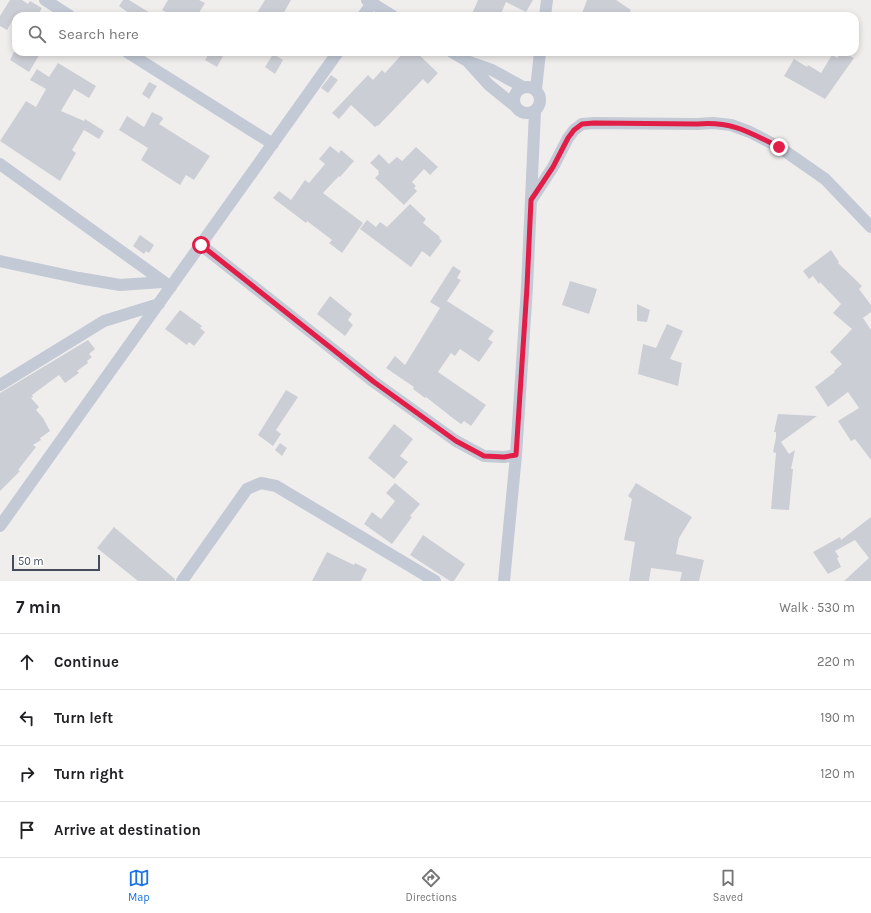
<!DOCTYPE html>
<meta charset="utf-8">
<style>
body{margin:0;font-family:Karla,sans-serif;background:#f2f2f2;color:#202124}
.scale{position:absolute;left:12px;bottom:10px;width:88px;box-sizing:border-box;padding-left:4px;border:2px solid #454c5b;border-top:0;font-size:11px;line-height:14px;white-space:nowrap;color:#454c5b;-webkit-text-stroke:3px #fff;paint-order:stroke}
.stop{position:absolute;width:12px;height:12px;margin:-9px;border:3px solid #e11d48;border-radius:50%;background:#fff}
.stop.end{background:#e11d48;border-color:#fff;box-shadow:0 1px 4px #0008}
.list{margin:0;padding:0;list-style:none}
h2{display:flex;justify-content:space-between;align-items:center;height:52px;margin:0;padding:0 16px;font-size:17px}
h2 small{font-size:13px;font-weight:400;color:#757577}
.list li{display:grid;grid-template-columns:26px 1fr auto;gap:12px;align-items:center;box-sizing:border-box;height:56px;padding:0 16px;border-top:1px solid #e0e0e0}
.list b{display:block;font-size:15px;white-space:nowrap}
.list em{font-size:13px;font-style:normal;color:#757577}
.icon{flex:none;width:22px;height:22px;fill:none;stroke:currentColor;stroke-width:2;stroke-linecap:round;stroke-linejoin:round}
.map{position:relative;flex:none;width:871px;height:581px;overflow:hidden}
.search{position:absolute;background:#fff;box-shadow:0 2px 6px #0003;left:12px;right:12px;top:12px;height:44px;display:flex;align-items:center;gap:10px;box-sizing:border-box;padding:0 14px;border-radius:12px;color:#757577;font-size:15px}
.sheet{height:276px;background:#fff}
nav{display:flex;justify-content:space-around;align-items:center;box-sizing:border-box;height:56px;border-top:1px solid #e0e0e0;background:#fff;font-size:11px;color:#757577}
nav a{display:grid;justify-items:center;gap:2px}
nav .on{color:#1a73e8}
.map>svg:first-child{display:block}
.building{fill:#ccced5}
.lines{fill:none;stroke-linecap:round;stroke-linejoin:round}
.minor{stroke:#c3c9d5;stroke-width:12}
.route{stroke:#e11d48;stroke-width:5}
</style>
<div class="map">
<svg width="871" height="581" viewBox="0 0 871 581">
<rect width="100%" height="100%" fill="#f0eeed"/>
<path class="building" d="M 10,0 L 22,0 L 28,4 L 30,1 L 42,8 L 37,16 L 15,16 L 7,30 L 0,26 L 0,16 Z
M 123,0 L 129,0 L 155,16 L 133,16 L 119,6 Z
M 168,0 L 199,0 L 205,3 L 197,16 L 173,16 L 162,10 Z
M 265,0 L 291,0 L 282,16 L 255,16 Z
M 478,0 L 533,0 L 526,12 L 506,2 L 500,16 L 471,16 Z
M 587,0 L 616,0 L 631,10 L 627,16 L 581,16 Z
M 14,52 L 41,52 L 29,72 L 10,60 Z
M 210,52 L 216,52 L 223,56 L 217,67 L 205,60 Z
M 404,52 L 416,52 L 438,73 L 428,84 L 423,79 L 378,126 L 378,125 L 375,127 L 351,105 L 339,119 L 332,113 L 368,75 L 373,80 L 382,70 L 385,73 Z
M 844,53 L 854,58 L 825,99 L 784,76 L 794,59 L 807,67 L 808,65 L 821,73 L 832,55 L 837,58 L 840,54 L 843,56 Z
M 273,54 L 283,60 L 275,74 L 265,67 Z
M 58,63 L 96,86 L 89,98 L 74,89 L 61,111 L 84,121 L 85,119 L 104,131 L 99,139 L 84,130 L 72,150 L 76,153 L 60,181 L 0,141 L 26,101 L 36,107 L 46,89 L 30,80 L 37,69 L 49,77 Z
M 331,75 L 338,80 L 328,93 L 321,88 Z
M 149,82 L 157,86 L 149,99 L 142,94 Z
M 152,112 L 162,117 L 163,119 L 159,124 L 210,156 L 194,180 L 186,175 L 180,185 L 141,160 L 148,148 L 119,130 L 127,116 L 144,127 Z
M 330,146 L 339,153 L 341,150 L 354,161 L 340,177 L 339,176 L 323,193 L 363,223 L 342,253 L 329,243 L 332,240 L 307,221 L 306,223 L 273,198 L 279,191 L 291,200 L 305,180 L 309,183 L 325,164 L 319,159 Z
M 416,147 L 438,167 L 430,175 L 424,169 L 412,182 L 416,186 L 414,188 L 417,191 L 404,205 L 375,178 L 379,174 L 378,172 L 379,171 L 370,163 L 379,154 L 389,164 L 397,157 L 402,161 Z
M 410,204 L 426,219 L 423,223 L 440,237 L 439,238 L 442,241 L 430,257 L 422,251 L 411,267 L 360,229 L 367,220 L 376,227 L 380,222 L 387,227 Z
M 140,235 L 154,245 L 149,253 L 146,251 L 144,254 L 133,246 Z
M 831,250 L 839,262 L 838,263 L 862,286 L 859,289 L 871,305 L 871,312 L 863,318 L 871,330 L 871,460 L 855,439 L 851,441 L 838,421 L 859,408 L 848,392 L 828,407 L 815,387 L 835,372 L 834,371 L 842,364 L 830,352 L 852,329 L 833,313 L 841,304 L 820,282 L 819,284 L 813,276 L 809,279 L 803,271 Z
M 453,266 L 461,271 L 457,278 L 461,280 L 447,301 L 494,331 L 488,339 L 493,342 L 479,362 L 460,349 L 455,356 L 451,353 L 438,372 L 486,405 L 471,426 L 464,421 L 461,424 L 454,419 L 426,397 L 425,398 L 413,389 L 414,387 L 386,368 L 395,356 L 405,365 L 440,308 L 430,302 Z
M 570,281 L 597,289 L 589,314 L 562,305 Z
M 330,296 L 352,314 L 348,320 L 353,325 L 345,336 L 317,314 Z
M 637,304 L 650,310 L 647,322 L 637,321 Z
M 180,310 L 202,326 L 200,328 L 205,332 L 194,346 L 189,342 L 187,345 L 165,329 Z
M 667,324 L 683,331 L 670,359 L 682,363 L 678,386 L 638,374 L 643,344 L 656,348 Z
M 88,340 L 95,349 L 89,354 L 92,357 L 87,361 L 88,363 L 77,371 L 79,373 L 65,383 L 59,375 L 32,395 L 33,397 L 31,398 L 39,407 L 36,410 L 43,418 L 50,431 L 40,438 L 41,440 L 33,445 L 36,447 L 18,470 L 20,471 L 0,491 L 0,393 Z
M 286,390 L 298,397 L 276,430 L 281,434 L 273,446 L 258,435 Z
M 778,414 L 817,416 L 781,442 L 789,454 L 795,450 L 791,469 L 793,469 L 789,510 L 771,509 L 776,453 L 773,452 L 776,437 L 776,432 L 774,432 Z
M 394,424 L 413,439 L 400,456 L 408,462 L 394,479 L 368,458 Z
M 280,443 L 287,448 L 282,456 L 275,450 Z
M 395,483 L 420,504 L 410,516 L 412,517 L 392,544 L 364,524 L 372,512 L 381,519 L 395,501 L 386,493 Z
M 636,483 L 692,517 L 679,538 L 676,554 L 704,560 L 699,581 L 680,581 L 682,572 L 651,568 L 649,581 L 629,581 L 635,542 L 624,540 L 632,499 L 628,496 Z
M 871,517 L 871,581 L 844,581 L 869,558 L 855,540 L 835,551 L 839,557 L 837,558 L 841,567 L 828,574 L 813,552 L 840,537 L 841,540 Z
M 114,527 L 175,579 L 175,581 L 138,581 L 97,548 Z
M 423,535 L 465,564 L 454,581 L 450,581 L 410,555 Z
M 327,552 L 354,565 L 355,563 L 367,569 L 361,581 L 312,581 Z"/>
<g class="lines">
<path class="minor" d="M 45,0 L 70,16
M 367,0 L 393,16
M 363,16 L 372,3
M 545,16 L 547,0
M 127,52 L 273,144
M 452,52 L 469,62 L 492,70 L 523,87
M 469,63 L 489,85 L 515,106
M514 100a13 13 0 1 1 26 0a13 13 0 1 1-26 0Z
M 536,89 L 540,52
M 0,164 L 171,287
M 532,199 L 553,167 L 568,138 L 574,130 L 582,124 L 594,123 L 697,124 L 713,123 L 731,125 L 750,132 L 779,147 L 825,179 L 871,227
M 201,245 L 374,382 L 456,441 L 484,456 L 504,457 L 516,455
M 0,261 L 79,278 L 120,285 L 163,282
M 0,385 L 104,321 L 159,304
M 0,526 L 338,52
M 182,581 L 247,489 L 261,483 L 276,486 L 435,581
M 504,581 L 516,455 L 527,287 L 535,111"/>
</g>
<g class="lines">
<path class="route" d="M 201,245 L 374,382 L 456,441 L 484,456 L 504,457 L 516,455 L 527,287 L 531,200 L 553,167 L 568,138 L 574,130 L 582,124 L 594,123 L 697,124 C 732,121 749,132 779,147"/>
</g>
</svg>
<div class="scale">50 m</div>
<div class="stop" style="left:201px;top:245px"></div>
<div class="stop end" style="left:779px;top:147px"></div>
<div class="search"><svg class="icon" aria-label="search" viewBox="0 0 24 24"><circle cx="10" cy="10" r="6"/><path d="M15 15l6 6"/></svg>Search here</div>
</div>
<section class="sheet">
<h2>7 min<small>Walk · 530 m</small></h2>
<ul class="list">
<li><svg class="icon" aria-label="ahead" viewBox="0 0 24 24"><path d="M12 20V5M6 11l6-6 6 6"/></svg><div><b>Continue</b></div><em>220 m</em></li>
<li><svg class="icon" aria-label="left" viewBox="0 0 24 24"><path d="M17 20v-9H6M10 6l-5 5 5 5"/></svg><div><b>Turn left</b></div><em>190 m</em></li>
<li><svg class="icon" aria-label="right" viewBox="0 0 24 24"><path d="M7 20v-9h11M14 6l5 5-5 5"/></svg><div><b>Turn right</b></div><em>120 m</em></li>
<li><svg class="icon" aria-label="arrive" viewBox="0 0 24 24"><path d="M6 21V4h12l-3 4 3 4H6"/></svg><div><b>Arrive at destination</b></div></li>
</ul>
</section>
<nav>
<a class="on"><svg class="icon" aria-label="map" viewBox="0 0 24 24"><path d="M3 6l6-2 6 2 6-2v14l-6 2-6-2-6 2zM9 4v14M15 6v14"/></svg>Map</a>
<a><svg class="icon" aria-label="directions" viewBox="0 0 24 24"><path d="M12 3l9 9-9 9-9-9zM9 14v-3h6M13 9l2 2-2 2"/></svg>Directions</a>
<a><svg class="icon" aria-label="saved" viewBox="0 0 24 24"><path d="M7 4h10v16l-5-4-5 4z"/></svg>Saved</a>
</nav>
